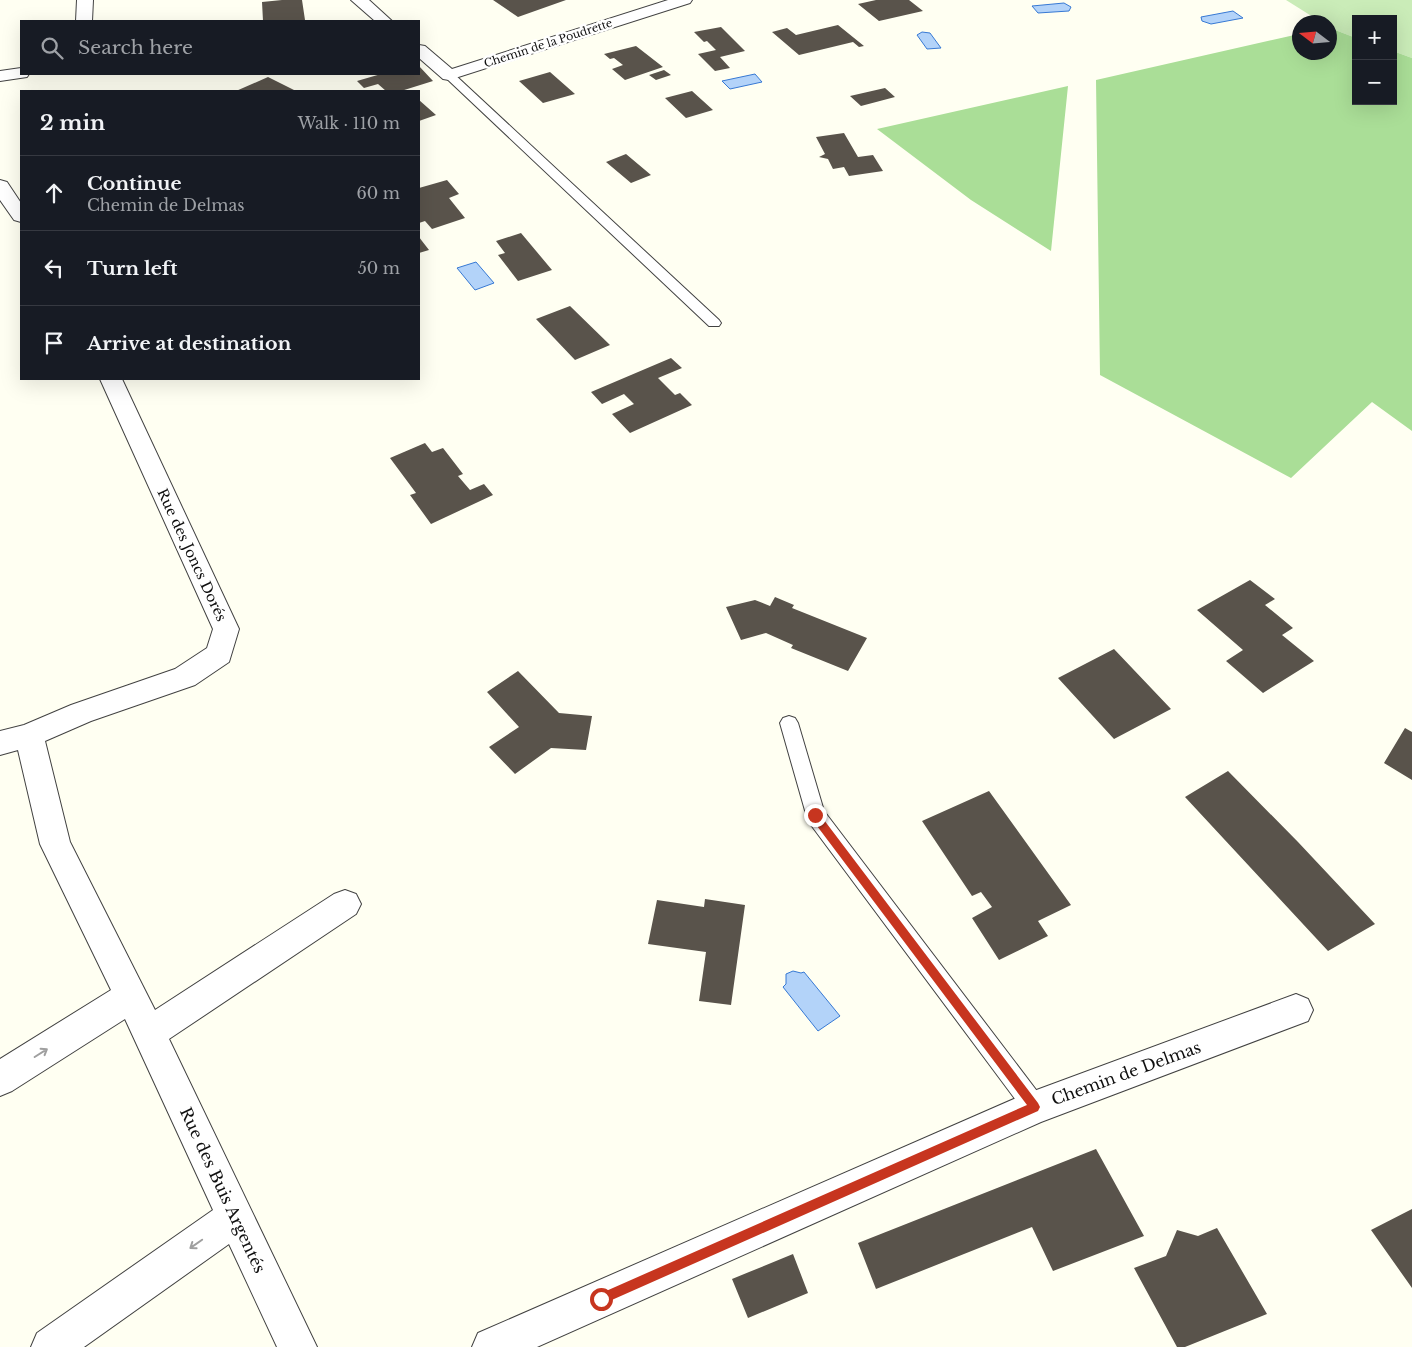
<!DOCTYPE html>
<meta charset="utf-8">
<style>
body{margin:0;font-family:"Libre Baskerville",serif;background:#20242c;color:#f1f3f6}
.controls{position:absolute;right:15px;top:15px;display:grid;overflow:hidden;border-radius:0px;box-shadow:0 5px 20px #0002}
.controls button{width:45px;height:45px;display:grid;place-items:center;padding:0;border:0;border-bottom:1px solid #363941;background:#171b24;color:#f1f3f6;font:25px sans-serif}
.compass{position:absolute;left:1292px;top:15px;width:45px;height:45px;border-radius:50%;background:#171b24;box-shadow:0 5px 20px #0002;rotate:286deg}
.stop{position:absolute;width:15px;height:15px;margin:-11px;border:4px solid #c7351f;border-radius:50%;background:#fff}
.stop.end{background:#c7351f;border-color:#fff;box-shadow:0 1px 5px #0008}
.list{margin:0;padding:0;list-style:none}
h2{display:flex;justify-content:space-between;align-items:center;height:65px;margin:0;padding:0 20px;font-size:21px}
h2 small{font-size:16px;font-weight:400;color:#9ea1a6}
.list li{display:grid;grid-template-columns:32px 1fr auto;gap:15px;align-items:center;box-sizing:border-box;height:75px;padding:0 20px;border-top:1px solid #363941}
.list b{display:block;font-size:19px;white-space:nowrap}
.list p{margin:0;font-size:16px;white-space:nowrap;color:#9ea1a6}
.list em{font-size:16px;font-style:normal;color:#9ea1a6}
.icon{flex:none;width:28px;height:28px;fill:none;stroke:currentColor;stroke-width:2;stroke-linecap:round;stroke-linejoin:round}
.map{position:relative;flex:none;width:1412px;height:1347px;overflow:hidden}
.search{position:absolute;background:#171b24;box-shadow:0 5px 20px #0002;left:20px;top:20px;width:400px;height:55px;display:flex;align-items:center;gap:12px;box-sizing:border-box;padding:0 18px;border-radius:0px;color:#9ea1a6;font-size:19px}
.panel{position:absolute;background:#171b24;box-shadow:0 5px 20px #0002;left:20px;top:90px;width:400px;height:290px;border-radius:0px}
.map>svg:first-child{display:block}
.green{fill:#caecb8}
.forest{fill:#aade97}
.water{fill:#b3d3f9;stroke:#3779d4}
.building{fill:#59534b}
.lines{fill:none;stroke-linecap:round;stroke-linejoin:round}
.service-casing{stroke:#424242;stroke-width:2}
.minor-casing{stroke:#424242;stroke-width:2}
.service{fill:#fff;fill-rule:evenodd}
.minor{fill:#fff;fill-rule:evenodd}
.oneway{stroke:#9f9f9f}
.route{fill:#c7351f}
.labels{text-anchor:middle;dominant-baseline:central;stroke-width:5;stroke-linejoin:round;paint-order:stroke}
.far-street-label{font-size:11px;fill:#0f0f0f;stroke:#fff}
.street-label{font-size:14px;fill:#0f0f0f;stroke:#fff}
.near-street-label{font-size:16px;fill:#0f0f0f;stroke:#fff}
</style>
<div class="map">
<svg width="1412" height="1347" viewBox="0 0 1412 1347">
<rect width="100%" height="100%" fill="#fffff2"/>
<path class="green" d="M 1286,0 L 1412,0 L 1412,58 L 1393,51 L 1393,19 L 1356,19 L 1356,38 L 1330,28 L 1330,22 L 1321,22 Z"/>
<path class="forest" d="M 1330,28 L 1356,38 L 1356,101 L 1393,101 L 1393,51 L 1412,58 L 1412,431 L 1372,402 L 1291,478 L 1100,375 L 1096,80 L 1299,34 L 1300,52 L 1330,52 Z
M 1068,86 L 1051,251 L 971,200 L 877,129 Z"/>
<path class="water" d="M 1064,3 L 1071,7 L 1069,11 L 1038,13 L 1032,6 Z
M 1233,11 L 1243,18 L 1211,24 L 1202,21 L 1201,17 Z
M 922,32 L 930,33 L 941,48 L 927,49 L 917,35 Z
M 755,74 L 762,82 L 730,89 L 722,81 Z
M 476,262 L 494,283 L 475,290 L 457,268 Z
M 793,971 L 801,973 L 804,972 L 840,1016 L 818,1031 L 783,987 L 786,984 L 786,974 Z"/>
<path class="building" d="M 282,0 L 302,0 L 305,20 L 263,21 L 262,2 Z
M 493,0 L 566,0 L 518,17 Z
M 876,0 L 909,0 L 923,11 L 879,21 L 858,4 Z
M 838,25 L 864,46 L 859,47 L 853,42 L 799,55 L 772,32 L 787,28 L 796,35 Z
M 721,27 L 745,51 L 720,57 L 730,68 L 715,71 L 698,54 L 716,50 L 707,41 L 704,42 L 694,32 Z
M 636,46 L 663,67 L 625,80 L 612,69 L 623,65 L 614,58 L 610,59 L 604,54 Z
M 419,66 L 433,81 L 401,91 L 386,91 L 378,84 L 364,88 L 357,81 L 381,74 L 419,74 Z
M 664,70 L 671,75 L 656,80 L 649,75 Z
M 550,72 L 575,94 L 543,103 L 519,81 Z
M 268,77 L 296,91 L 236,91 Z
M 885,88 L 895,97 L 861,106 L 850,96 Z
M 692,91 L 713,110 L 686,118 L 665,98 Z
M 419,100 L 436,115 L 419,121 Z
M 844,133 L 858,157 L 873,155 L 883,171 L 849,176 L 844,167 L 833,169 L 828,159 L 819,157 L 825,154 L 816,137 Z
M 626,154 L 651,175 L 631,183 L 606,162 Z
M 447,180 L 459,194 L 449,198 L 465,218 L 432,229 L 425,221 L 419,223 L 419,188 Z
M 521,233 L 552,270 L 518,281 L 498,255 L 505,253 L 496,241 Z
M 419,237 L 422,241 L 429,250 L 419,253 Z
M 570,306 L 610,345 L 575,360 L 536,319 Z
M 671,358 L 682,368 L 658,378 L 675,395 L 680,393 L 692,405 L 630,433 L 612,414 L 634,404 L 624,394 L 602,404 L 591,392 Z
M 425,443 L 432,452 L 443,448 L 463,474 L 458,476 L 470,490 L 484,484 L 493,495 L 431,524 L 410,495 L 416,493 L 390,458 Z
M 1250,580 L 1275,599 L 1265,605 L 1293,628 L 1282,635 L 1314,661 L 1263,693 L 1226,661 L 1243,650 L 1197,610 Z
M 775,597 L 794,605 L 792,608 L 867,638 L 848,671 L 791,648 L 793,645 L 766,633 L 741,640 L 726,607 L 755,600 L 770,606 Z
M 1114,649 L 1171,709 L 1114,739 L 1058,678 Z
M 518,671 L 559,713 L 592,716 L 586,750 L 551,748 L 515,774 L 489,747 L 519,727 L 487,692 Z
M 1405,728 L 1412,732 L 1412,780 L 1384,763 Z
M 1228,771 L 1298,842 L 1375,924 L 1328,951 L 1185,797 Z
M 989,791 L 1071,905 L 1038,921 L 1048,936 L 999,960 L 972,918 L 992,907 L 981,892 L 972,896 L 922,821 Z
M 705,899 L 745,905 L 731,1005 L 699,1001 L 706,952 L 648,944 L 657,900 L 704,907 Z
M 1096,1149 L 1144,1236 L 1053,1271 L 1032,1227 L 876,1289 L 858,1243 Z
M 1412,1209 L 1412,1288 L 1371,1230 Z
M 1217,1228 L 1267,1314 L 1185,1347 L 1177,1347 L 1134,1268 L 1166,1256 L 1177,1230 L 1198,1236 Z
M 793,1254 L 808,1293 L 748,1318 L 732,1279 Z"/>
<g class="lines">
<g class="service-casing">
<path id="service" d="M 449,72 L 453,73 L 719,320 L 721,323 L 719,326 L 709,326 L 445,77 L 444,75 Z
M 789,716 L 795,718 L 798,723 L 824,811 L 1043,1099 L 1046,1107 L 1043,1115 L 1035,1118 L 1027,1115 L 808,821 L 780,723 L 783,718 Z"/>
</g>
<g class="minor-casing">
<path id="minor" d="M 77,0 L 93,0 L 92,21 L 76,21 Z
M 351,0 L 369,0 L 392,21 L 375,21 Z
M 668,0 L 692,0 L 690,3 L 449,80 L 443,79 L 419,58 L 419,45 L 425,46 L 452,69 Z
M 21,68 L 21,74 L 29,74 L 27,77 L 0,81 L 0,71 Z
M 0,180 L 7,182 L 21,203 L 21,222 L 14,220 L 0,200 Z
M 100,379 L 122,379 L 239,629 L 229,662 L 195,685 L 91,721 L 45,741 L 70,842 L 155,1010 L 334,894 L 345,890 L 356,894 L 361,904 L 356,914 L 169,1039 L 317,1347 L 277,1347 L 229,1244 L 84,1347 L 31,1347 L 37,1333 L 213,1210 L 125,1019 L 12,1091 L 0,1096 L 0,1059 L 111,990 L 40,844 L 18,750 L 0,755 L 0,731 L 24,725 L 71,705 L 175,669 L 207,648 L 213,629 Z
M 1296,994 L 1308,999 L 1313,1010 L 1308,1021 L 1041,1122 L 537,1347 L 472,1347 L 478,1333 L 1023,1095 Z"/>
</g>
<use href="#service" class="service"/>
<use href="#minor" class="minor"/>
</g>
<defs><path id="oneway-shaft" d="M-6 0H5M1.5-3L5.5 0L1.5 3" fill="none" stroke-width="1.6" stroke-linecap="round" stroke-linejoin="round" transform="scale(1.25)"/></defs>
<g class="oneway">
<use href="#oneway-shaft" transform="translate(41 1053) rotate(-32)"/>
<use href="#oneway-shaft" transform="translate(196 1244) rotate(145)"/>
</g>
<path class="route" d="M 815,811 L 818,812 L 1038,1103 L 1040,1107 L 1038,1111 L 605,1303 L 601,1305 L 597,1303 L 595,1299 L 597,1295 L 1027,1105 L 811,818 L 810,815 Z"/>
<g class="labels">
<g class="far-street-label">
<text transform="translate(548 43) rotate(-18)">Chemin de la Poudrette</text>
</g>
<g class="street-label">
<text transform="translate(192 555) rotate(65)">Rue des Joncs Dorés</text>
</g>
<g class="near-street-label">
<text transform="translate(1126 1073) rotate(-20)">Chemin de Delmas</text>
<text transform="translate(223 1190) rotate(65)">Rue des Buis Argentés</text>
</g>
</g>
</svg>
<div class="controls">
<button>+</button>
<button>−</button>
</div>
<svg class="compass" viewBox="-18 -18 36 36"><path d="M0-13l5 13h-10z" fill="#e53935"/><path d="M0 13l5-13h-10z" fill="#9ea1a6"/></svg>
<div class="stop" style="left:601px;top:1299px"></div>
<div class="stop end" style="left:815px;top:815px"></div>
<div class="search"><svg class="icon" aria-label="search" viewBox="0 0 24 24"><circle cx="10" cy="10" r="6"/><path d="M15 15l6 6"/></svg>Search here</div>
<section class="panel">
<h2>2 min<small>Walk · 110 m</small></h2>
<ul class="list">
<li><svg class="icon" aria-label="ahead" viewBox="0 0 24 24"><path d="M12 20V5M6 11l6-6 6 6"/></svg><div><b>Continue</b><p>Chemin de Delmas</p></div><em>60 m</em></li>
<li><svg class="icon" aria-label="left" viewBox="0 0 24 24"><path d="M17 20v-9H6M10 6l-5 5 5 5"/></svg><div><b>Turn left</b></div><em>50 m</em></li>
<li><svg class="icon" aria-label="arrive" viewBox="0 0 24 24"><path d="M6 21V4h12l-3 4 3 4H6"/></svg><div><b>Arrive at destination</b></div></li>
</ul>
</section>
</div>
